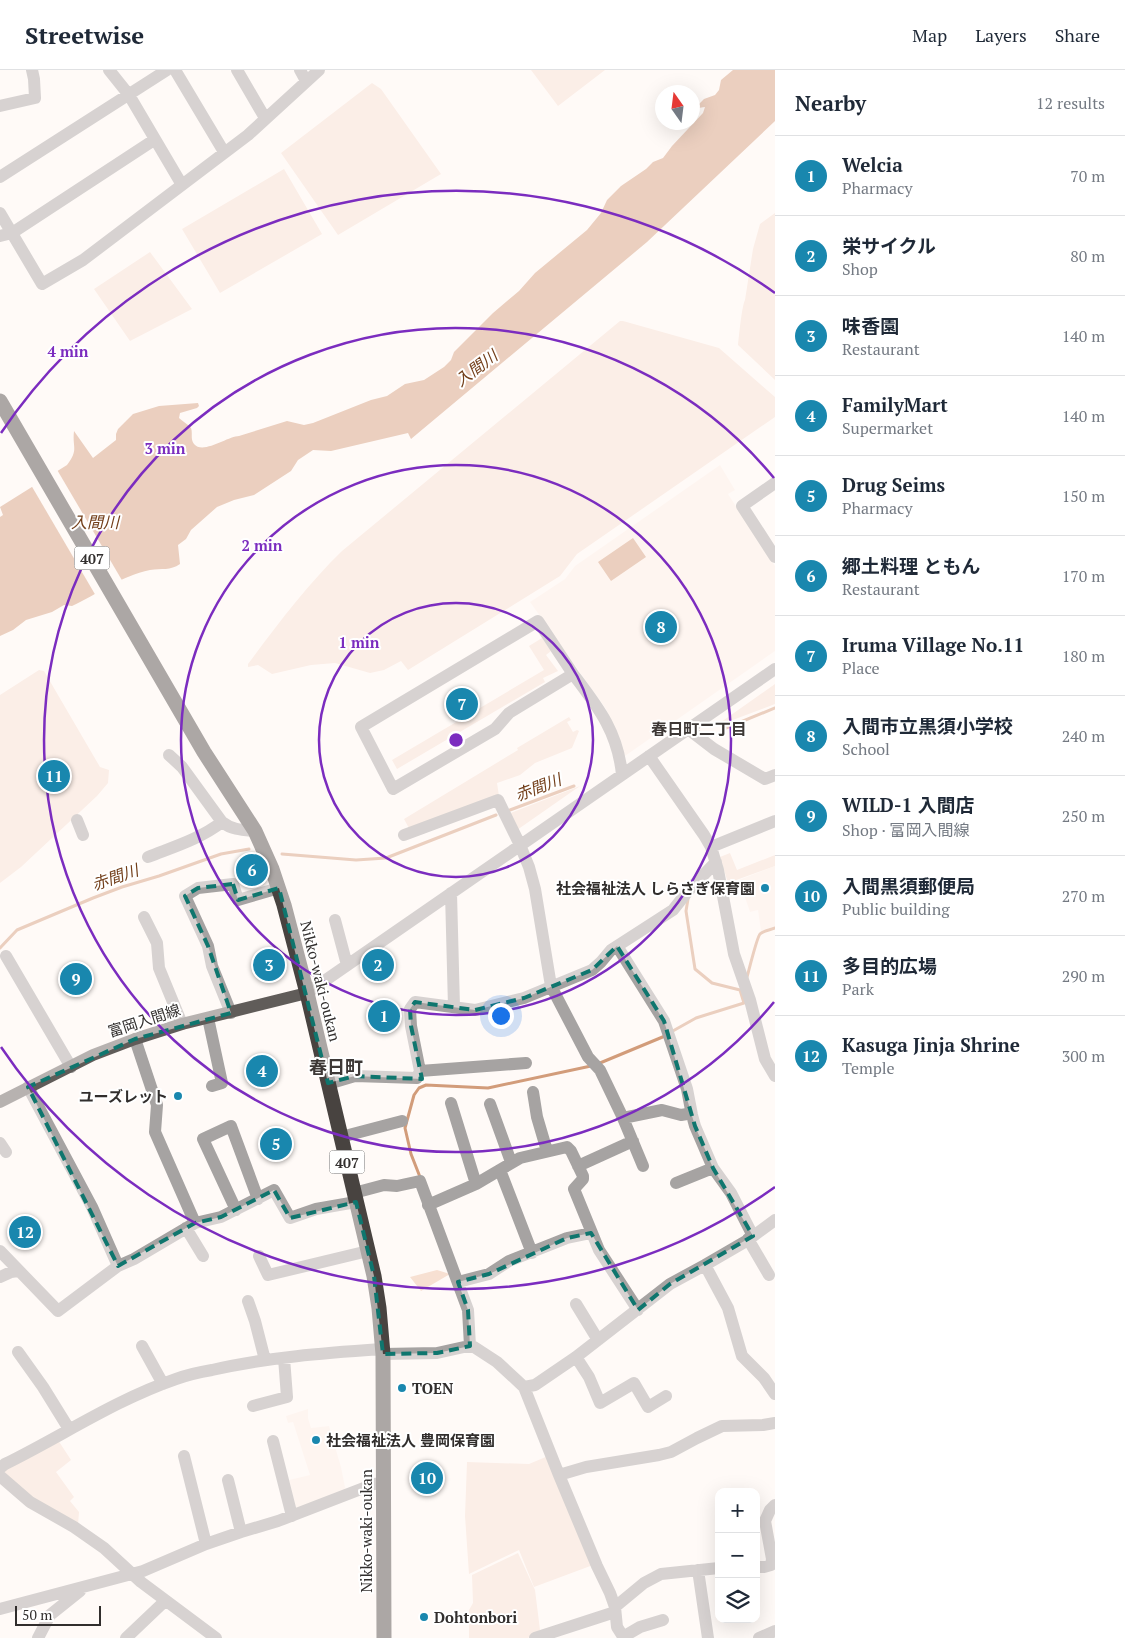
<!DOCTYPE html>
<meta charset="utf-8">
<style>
body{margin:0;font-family:"PT Serif","Noto Sans JP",serif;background:#f2f2f3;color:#1f2937}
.controls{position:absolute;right:15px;bottom:15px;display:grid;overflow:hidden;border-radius:10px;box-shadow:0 5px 20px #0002}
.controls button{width:45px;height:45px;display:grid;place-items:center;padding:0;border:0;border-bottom:1px solid #e0e1e3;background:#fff;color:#1f2937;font:25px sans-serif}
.compass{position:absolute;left:655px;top:15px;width:45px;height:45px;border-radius:50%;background:#fff;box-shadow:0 5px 20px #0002;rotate:346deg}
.scale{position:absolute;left:15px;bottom:12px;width:86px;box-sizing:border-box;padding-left:5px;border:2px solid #312e2d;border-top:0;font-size:14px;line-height:18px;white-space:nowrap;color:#312e2d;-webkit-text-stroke:4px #fff;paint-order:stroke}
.you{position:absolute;left:500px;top:945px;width:18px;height:18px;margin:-12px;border:4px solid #fff;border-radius:50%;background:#1a73e8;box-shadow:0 0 0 8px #1a73e833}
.badge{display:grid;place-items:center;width:32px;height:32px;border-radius:50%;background:#1987ae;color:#fff;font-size:16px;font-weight:700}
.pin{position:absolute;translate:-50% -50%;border:2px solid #fff;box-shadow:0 1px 5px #0006}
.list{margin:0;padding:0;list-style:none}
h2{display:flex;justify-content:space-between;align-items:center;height:65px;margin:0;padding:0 20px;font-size:21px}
h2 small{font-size:16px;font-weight:400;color:#747a83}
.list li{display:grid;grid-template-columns:32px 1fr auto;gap:15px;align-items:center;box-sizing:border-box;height:80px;padding:0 20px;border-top:1px solid #e0e1e3}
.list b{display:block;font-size:19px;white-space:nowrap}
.list p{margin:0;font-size:16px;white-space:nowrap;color:#747a83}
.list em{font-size:16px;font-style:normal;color:#747a83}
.icon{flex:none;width:28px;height:28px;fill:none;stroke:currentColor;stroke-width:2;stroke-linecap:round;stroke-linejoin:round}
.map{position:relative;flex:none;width:775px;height:1568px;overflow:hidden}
header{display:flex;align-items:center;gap:30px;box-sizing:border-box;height:70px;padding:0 25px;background:#fff;border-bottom:1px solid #e0e1e3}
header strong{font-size:24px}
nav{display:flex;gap:28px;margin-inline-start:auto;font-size:18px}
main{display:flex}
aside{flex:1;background:#fff}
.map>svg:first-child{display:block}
.built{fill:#fdf0e7}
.green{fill:#f7e0d2}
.water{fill:#d29c7a}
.pier{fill:#fffaf7}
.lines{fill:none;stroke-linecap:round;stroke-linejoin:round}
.stream{stroke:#d29c7a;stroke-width:3}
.minor{stroke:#a6a3a2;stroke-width:12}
.major{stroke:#605c59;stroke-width:12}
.highway{stroke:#484340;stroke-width:15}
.marked{fill:none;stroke:#0f766e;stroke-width:4;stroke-dasharray:10 6;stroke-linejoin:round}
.ring{fill:none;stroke:#7b2cbf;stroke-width:2.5}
.poi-dot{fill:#1987ae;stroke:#fff;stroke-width:2}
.labels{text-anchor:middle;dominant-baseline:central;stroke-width:4;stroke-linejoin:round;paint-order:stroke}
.shield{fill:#fff;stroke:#6f6d6c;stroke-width:1}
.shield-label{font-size:14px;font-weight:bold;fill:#312e2d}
.poi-label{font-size:15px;font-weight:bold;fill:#312e2d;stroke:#fff;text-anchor:start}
.street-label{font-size:15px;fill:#312e2d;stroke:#fff}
.water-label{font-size:16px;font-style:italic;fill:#723e19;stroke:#fff}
.neighbourhood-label{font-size:16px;font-weight:bold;fill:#3d3836;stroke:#fff}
.quarter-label{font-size:18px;font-weight:bold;fill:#3d3836;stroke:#fff}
.centre{fill:#7b2cbf;stroke:#fff;stroke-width:2.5}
.ring-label{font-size:15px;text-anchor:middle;font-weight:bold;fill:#7b2cbf;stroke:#fff;stroke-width:4;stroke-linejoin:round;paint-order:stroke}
</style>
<header>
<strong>Streetwise</strong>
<nav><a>Map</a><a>Layers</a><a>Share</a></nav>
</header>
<main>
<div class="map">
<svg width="775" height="1568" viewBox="0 0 775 1568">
<rect width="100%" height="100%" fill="#fffaf7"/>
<path class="built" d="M 720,395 L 735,420 L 728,424 L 775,496 L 775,581 L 625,686 L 606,639 L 530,532 L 565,509 L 575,496 Z
M 775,796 L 775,856 L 761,861 L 758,840 L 750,842 L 739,810 Z
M 308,1339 L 308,1348 L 311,1358 L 329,1356 L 341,1397 L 346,1422 L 296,1438 L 289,1410 L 310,1405 L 293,1352 L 288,1353 L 286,1346 Z"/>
<path class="green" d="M 531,0 L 605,0 L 558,36 Z
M 372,13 L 381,19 L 441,104 L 338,165 L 281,83 Z
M 284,99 L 322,164 L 220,223 L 182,159 Z
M 775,143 L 775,310 L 738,275 C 739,266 742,235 745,230 L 753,179 L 760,154 Z
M 150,182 L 192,239 L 130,271 L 94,219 Z
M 620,251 L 623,251 L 719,278 L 775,327 L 775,347 L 577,484 L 560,506 L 408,600 L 401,591 L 384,600 L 370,603 L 335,593 L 311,595 L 272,604 L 258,595 L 248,597 L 248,594 C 277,555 307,515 342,481 Z
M 542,568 L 551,581 L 546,585 L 558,601 L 543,608 L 545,612 L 397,699 L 392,690 L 544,600 L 529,576 Z
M 39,600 L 44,601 L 100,697 L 109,700 L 108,713 L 97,726 L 21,797 L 0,813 L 0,625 Z
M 775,614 L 775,634 L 714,657 Z
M 569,647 L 571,650 L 567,652 L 573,662 L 577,660 L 579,661 L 572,678 L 535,693 L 520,705 L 497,713 L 499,726 L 410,760 L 404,749 L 518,680 L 517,678 Z
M 580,716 L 517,760 L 508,744 Z
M 730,783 L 737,800 L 775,785 L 775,796 L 728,813 L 720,787 Z
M 437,1200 L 450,1204 L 421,1221 L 410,1207 Z
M 58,1370 L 71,1390 L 56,1402 L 74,1427 L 70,1431 L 79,1442 L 78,1455 L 34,1430 L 3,1403 L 3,1400 Z
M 548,1386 L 593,1495 L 534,1517 L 519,1480 L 469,1504 L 465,1446 L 467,1392 L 529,1394 Z
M 518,1483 L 535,1520 L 540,1560 L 528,1568 L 469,1568 L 469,1540 L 473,1533 L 472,1505 Z"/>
<path class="water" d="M 733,0 L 775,0 L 775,51 L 647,172 L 411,369 L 408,363 L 331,381 L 313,380 L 298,390 L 291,401 L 254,425 L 234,430 L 217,437 L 191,460 L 186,469 L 178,475 L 180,494 C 170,501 162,498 150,500 C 121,506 98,524 72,536 L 64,535 L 52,542 L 26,550 L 13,560 L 0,566 L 0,447 L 3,445 L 0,437 L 67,395 C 79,379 72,378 74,361 L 93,388 L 116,370 L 116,364 L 118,359 L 133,344 L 159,336 L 198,333 L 199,336 L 197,338 L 180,343 L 179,348 C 182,351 188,354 191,358 C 193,363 190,369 194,374 C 203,385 228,366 239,366 L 287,351 L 304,355 L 313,353 L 371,330 L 387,326 L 405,314 L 424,310 L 444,297 L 451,290 L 454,282 L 493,243 L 519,221 L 535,203 L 587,160 L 601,143 L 607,130 L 621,116 L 646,99 L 653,92 L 663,88 L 672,76 L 703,43 L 705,37 L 698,38 L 697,36 L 704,29 L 715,25 L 719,20 L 721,10 Z
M 633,468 L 646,487 L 611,511 L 598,492 Z"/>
<path class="pier" d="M 56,398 L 123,512 L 96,526 L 31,415 Z"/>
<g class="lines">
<path class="stream" d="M 726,658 L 775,638
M 510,740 L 574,716
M 282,784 L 356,790 L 386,788 L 496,745
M 0,878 L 17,860 L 93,828 L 122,817 L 159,806 L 221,784 L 249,779
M 747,907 C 749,900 757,867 760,864 C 763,861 770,860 775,858
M 671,962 L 696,948 L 744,933 L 740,920 L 712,913 L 695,899 L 686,841 L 688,829
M 600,993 L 665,966
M 420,1107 L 411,1084 L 405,1058 L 414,1025 L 419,1018 L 426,1015 L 488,1018 L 591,996"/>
<path class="minor" d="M 109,0 L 129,25 L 182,115
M 175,0 L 224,82
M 237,0 L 265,48
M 300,0 L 306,11
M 0,36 L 35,28 L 34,9 L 32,0
M 0,107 L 167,0
M 0,143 L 42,214 L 83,190 L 248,65 L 319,0
M 0,166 L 12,163 L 154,70
M 775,413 L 742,436 L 775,487
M 538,551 L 573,604 L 509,643 L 495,659 L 393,719 L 361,657 Z
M 573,604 C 598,637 618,662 622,705
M 688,659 L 714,679 L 765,709 L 775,705
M 169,685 L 182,697 L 222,752 C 232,760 243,760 255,761
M 649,686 L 704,765 L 711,777 L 718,800 L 734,884 L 750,930 L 765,989 L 775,1006
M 77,750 L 83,765
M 404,765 L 498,730 L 520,775 L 529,797 L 535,819 L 551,916 L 588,987 L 600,1000 L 623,1048 L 643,1096
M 711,777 L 775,751
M 148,787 C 173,777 200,769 222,752
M 451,823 L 454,937
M 144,847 L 157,873 L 159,898 L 182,954
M 335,850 L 347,895
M 617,876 L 664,951 L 687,1019 L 692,1045 L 695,1056 L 713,1098 L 731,1123 L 753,1166
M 6,886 L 71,997
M 307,923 L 775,599
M 231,943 L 212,896 L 208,876 L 185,826 L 198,818 L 233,814 L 238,830 L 279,818
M 208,948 L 222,1013 L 212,1016
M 135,969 L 157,1035 L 155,1062 L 195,1153
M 420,1001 L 526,993
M 328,1014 L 355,1006 L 417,1008 L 420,1001 L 411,956 L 410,939 L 415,932 L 475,940 L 524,928 L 592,900 L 601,892 L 611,880 L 673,840 L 688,821 L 716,792
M 28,1017 L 92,1137 L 118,1196
M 533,1022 L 537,1047 L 547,1081
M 451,1033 L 476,1114
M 490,1034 L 511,1092
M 623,1048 L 662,1040 L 681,1045 L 687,1044 L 692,1045
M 341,1067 L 402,1051
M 0,1073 L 6,1082
M 578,1096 L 633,1071
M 500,1100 L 532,1183
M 676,1113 L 713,1098
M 354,1123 L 384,1115 L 397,1116 L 420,1111 L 468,1240 L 470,1276
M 428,1135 L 476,1114 L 520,1088 L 567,1077 L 571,1081 L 583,1106 L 583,1109 L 574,1119 L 599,1180 L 638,1240
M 236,1140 L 203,1069 L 231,1056 L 258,1129
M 186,1158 L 203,1186
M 748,1169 L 769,1205
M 0,1181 L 58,1241 L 118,1196 L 134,1189 L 195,1153 L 221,1147 L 274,1120 L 290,1148 L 316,1139 L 356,1132
M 259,1186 L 268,1205 L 368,1181
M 705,1195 L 728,1238 L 742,1286 L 764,1308 L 775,1324
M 0,1207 L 11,1202 L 18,1201
M 458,1212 L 489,1204 L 509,1191 L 567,1168 L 591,1163
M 248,1231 L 255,1251 L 265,1290
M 576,1234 L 598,1270
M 142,1276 L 163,1314
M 18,1282 L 43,1317 L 69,1359
M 383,1284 L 437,1283 L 464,1277 L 474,1277 L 497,1292 L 524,1317 L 559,1405 L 597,1496 L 610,1523 L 615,1537 L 617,1557 L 624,1568
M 576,1287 L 589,1307 L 600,1333 L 634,1313 L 648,1337 L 666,1326
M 524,1317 L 535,1315 L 576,1287 L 670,1214 L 705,1195 L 748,1170 L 775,1150
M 253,1336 L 287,1327 L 284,1288
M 273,1371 L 292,1446
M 184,1386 L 206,1474
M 0,1398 L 5,1394 C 62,1366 115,1330 176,1309 C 187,1305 200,1302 212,1300 C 268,1287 326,1283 383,1279
M 559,1405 L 586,1397 L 659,1385 L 671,1382 L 697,1368 L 722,1356 L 763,1355 L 775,1353
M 0,1406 L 30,1432 L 74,1457 L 104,1478 L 141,1512 L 216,1568
M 228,1410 L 241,1462
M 756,1497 L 764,1497 L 771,1495 L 772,1489 L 765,1451 L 770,1440 L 775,1435
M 698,1500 L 708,1568
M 615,1537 L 644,1513 L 661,1504 L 719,1498
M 0,1539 L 143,1501 L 206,1474 L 241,1462 L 278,1451 L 374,1414 L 383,1413
M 623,1567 L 640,1557 L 663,1550
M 38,1568 L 50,1545 L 80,1521
M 126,1568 L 165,1531
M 535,1568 L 615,1542
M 759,1568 L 775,1561"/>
<path class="major" d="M 0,1032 L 93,985 L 135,969 L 182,954 L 307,923"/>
<path class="highway" d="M 0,331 L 204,682 L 255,761 L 272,799 L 284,835 L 307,923 L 374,1206 L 379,1238 L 383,1284 L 384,1568"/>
</g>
<path d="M0 0H775V1568H0ZM 233,814 L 238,830 L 279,818 L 328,1013 L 355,1006 L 422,1009 L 411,956 L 410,939 L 415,932 L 475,940 L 524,928 L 592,900 L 617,876 L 664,951 L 695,1056 L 713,1098 L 753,1166 L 670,1214 L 638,1240 L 591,1163 L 567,1168 L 489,1204 L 458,1212 L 468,1240 L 470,1276 L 437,1283 L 383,1284 L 374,1206 L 356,1132 L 290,1148 L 274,1120 L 221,1147 L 195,1153 L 118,1196 L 28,1017 L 135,969 L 231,943 L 208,876 L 185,826 L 198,818 Z" fill="#fffaf7" fill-opacity=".55" fill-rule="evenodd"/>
<path class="marked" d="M 233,814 L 238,830 L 279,818 L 328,1013 L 355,1006 L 422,1009 L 411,956 L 410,939 L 415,932 L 475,940 L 524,928 L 592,900 L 617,876 L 664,951 L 695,1056 L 713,1098 L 753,1166 L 670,1214 L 638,1240 L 591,1163 L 567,1168 L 489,1204 L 458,1212 L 468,1240 L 470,1276 L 437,1283 L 383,1284 L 374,1206 L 356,1132 L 290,1148 L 274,1120 L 221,1147 L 195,1153 L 118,1196 L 28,1017 L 135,969 L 231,943 L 208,876 L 185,826 L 198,818 Z"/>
<g class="ring">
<circle cx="456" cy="670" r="137"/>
<circle cx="456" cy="670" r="275"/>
<path d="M774 932A412 412 0 1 1 774 408"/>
<path d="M775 1117A549 549 0 0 1 1 977M1 363A549 549 0 0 1 775 223"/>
</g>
<g class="poi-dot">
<circle cx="765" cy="818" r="5"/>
<circle cx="178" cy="1026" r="5"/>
<circle cx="402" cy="1318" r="5"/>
<circle cx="316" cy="1370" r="5"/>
<circle cx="424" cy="1547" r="5"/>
</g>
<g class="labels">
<g class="shield">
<rect x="74.5" y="476.5" width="35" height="23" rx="4"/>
<rect x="329.5" y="1080.5" width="35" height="23" rx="4"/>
</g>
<g class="shield-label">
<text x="92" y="488">407</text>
<text x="347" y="1092">407</text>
</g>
<g class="poi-label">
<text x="755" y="818" text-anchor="end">社会福祉法人 しらさぎ保育園</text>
<text x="168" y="1026" text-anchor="end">ユーズレット</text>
<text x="412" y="1318">TOEN</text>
<text x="326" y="1370">社会福祉法人 豊岡保育園</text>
<text x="434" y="1547">Dohtonbori</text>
</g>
<g class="street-label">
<text transform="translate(321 911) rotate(76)">Nikko-waki-oukan</text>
<text transform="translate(144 950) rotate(-18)">富岡入間線</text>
<text transform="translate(366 1461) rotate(-90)">Nikko-waki-oukan</text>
</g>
<g class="water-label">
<text transform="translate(476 298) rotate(-37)">入間川</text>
<text x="95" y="452">入間川</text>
<text transform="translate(538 717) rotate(-21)">赤間川</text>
<text transform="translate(115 807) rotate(-19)">赤間川</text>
</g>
<g class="neighbourhood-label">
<text x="699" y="659">春日町二丁目</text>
</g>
<g class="quarter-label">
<text x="336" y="997">春日町</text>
</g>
</g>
<circle cx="456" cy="670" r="8" class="centre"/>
<g class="ring-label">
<text x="68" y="287">4 min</text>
<text x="165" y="384">3 min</text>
<text x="262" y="481">2 min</text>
<text x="359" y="578">1 min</text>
</g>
</svg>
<div class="controls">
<button>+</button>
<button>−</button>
<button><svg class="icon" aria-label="layers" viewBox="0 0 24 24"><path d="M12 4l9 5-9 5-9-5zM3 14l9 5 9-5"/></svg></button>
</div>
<svg class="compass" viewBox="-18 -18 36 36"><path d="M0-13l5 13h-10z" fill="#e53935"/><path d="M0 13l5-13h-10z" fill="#747a83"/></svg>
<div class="scale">50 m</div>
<div class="you"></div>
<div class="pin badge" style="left:384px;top:946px">1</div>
<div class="pin badge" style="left:378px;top:895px">2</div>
<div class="pin badge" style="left:269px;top:895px">3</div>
<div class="pin badge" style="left:262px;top:1001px">4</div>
<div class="pin badge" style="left:276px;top:1074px">5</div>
<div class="pin badge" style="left:252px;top:800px">6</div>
<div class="pin badge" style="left:462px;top:634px">7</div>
<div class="pin badge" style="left:661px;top:557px">8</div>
<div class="pin badge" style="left:76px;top:909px">9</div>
<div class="pin badge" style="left:427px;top:1408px">10</div>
<div class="pin badge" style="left:54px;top:706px">11</div>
<div class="pin badge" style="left:25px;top:1162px">12</div>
</div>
<aside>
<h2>Nearby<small>12 results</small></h2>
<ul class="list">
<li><span class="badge">1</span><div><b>Welcia</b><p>Pharmacy</p></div><em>70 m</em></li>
<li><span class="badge">2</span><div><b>栄サイクル</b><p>Shop</p></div><em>80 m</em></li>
<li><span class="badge">3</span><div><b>味香園</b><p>Restaurant</p></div><em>140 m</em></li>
<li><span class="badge">4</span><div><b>FamilyMart</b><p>Supermarket</p></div><em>140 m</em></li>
<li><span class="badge">5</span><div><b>Drug Seims</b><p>Pharmacy</p></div><em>150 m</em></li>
<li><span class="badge">6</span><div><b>郷土料理 ともん</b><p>Restaurant</p></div><em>170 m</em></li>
<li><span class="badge">7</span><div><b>Iruma Village No.11</b><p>Place</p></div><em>180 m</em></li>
<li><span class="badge">8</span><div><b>入間市立黒須小学校</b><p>School</p></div><em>240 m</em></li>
<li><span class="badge">9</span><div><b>WILD-1 入間店</b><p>Shop · 富岡入間線</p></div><em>250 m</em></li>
<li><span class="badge">10</span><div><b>入間黒須郵便局</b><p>Public building</p></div><em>270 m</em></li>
<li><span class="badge">11</span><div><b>多目的広場</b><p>Park</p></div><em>290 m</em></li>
<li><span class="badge">12</span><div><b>Kasuga Jinja Shrine</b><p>Temple</p></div><em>300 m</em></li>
</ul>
</aside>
</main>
